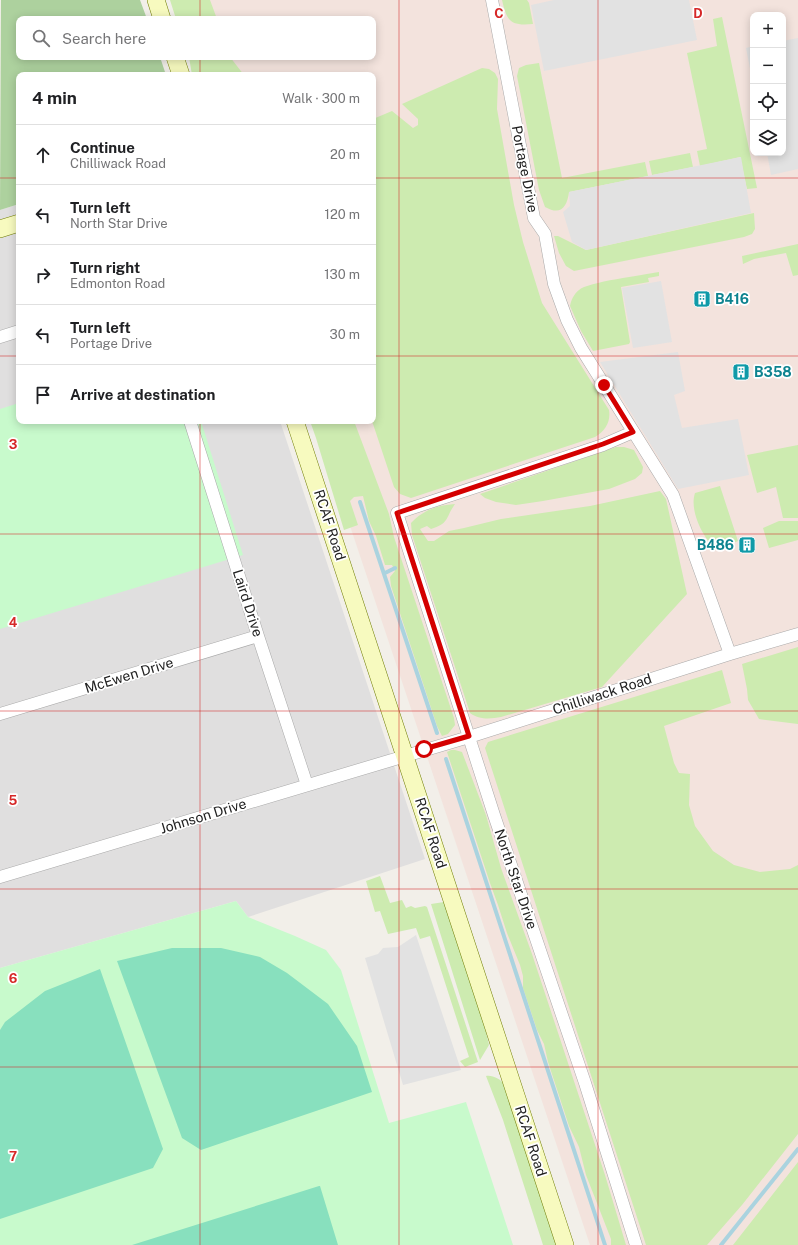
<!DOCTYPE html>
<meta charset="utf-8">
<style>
body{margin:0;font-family:"Public Sans",sans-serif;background:#f2f2f2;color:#202124}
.controls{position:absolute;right:12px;top:12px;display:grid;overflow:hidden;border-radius:8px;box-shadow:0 2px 10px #0003}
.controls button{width:36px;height:36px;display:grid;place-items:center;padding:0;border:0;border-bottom:1px solid #e0e0e0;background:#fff;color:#202124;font:20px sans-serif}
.stop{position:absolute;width:12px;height:12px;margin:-9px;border:3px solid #d40000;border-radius:50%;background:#fff}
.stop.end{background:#d40000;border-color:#fff;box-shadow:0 1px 4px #0008}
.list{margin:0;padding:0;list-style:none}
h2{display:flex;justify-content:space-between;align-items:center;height:52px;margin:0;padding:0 16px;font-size:17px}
h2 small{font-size:13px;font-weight:400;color:#757577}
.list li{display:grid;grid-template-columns:26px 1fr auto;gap:12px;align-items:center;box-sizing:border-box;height:60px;padding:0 16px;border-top:1px solid #e0e0e0}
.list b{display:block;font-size:15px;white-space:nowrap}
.list p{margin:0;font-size:13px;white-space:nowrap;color:#757577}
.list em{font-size:13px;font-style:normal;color:#757577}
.icon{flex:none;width:22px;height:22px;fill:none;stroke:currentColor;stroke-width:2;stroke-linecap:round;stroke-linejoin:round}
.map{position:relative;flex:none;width:798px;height:1245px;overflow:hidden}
.search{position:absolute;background:#fff;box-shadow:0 2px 10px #0003;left:16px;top:16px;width:360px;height:44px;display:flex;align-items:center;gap:10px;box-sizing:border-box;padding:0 14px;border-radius:8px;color:#757577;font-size:15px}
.panel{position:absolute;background:#fff;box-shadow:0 2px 10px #0003;left:16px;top:72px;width:360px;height:352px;border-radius:8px}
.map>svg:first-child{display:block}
.residential{fill:#e0dfdf}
.military{fill:#f3e3dd;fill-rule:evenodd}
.grass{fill:#cdebb0}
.forest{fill:#add19e}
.park{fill:#c8facc}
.pitch{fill:#88e0be}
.parking{fill:#e2e2e2}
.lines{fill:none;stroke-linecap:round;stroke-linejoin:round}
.stream{stroke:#aad3df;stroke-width:4}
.minor-casing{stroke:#a9a9a9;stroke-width:13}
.secondary-casing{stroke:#707d05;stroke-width:18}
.minor{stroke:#fff;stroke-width:12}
.secondary{stroke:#f7fabf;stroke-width:17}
.route{stroke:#d40000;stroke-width:5}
.grid{fill:none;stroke:#d62828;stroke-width:1;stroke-opacity:0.55}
.labels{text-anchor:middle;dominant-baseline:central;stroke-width:3.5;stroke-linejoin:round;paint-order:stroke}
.street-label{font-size:14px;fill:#222;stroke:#fff}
.culture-label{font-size:14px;font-weight:bold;fill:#0d838f;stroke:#fff;text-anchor:start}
.grid-label{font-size:13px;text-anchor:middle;font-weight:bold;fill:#d62828;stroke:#fff;stroke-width:3.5;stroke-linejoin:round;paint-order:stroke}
</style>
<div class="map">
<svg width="798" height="1245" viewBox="0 0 798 1245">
<rect width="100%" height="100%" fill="#f2efe9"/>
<path class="residential" d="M 19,204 L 19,421 L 280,421 L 425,859 L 248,917 L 236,901 L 0,968 L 0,210 Z"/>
<path class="military" d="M 175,0 L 798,0 L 798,1245 L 590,1245 L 315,421 L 373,421 L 373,75 L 200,75 L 194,57 L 373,57 L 373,19 L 181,19 ZM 753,15 L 783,15 L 783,153 L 753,153 Z"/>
<path class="grass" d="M 170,0 L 210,0 L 217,19 L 176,19 Z
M 502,0 L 527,0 L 529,3 L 533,24 C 511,26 507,22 502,0 Z
M 722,17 L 757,188 L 747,189 L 740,157 L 700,166 L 697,151 L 707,149 L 687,53 L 717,46 L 713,19 Z
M 189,57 L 230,57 L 244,75 L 192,75 Z
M 539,63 L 562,178 L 645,162 L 648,176 L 569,192 C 567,207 561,216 545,207 L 539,190 L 517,76 L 519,68 L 526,65 Z
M 482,68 L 489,69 L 495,73 L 498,79 L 497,109 L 514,205 L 523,242 L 542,303 L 609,410 C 611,422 605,431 595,437 L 411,498 L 400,494 L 394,487 L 372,421 L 373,119 L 392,111 L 413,128 L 418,125 L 418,119 L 402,104 L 473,72 Z
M 690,153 L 693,167 L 652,175 L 649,161 Z
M 754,213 L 755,229 L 752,234 L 744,237 L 574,271 L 566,266 L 559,253 L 554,236 L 558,236 L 586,250 Z
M 798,244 L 798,275 L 793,276 L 786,253 L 754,259 L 743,264 L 742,256 Z
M 659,272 L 659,276 L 648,278 L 649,282 L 621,287 L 630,342 L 629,344 L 593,351 L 581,331 L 570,306 C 571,300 574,294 579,290 C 587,282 644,275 659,272 Z
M 310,421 L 354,421 L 389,514 L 394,537 L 454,718 L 455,725 L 448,734 L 442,736 L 437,726 L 391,586 L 390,577 L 395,571 L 392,565 L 385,565 L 376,536 L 369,521 L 363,496 L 354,497 L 350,501 L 358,525 L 344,530 L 316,438 Z
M 798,445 L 798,518 L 783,518 L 776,487 L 757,493 L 747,455 Z
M 616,447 L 624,447 L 634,450 L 643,467 L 642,473 L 635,479 L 609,489 L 543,501 L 516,505 L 496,502 L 485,498 L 480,494 Z
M 720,486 L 738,541 L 717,550 C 703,539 689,510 695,493 Z
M 660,491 L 666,499 L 687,594 L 602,687 L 501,717 C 491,719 479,720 470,713 L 412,535 L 411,523 C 423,510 438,505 455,504 C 445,518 450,523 431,529 L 427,526 L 420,529 L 428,541 L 434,541 L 449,531 L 464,528 L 501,519 L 590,506 Z
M 779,521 L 798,521 L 798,540 L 769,548 L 763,528 Z
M 798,647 L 798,724 L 759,719 L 748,700 L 747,689 L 742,664 Z
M 722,670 L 731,703 L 664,726 L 674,763 L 679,773 L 690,774 L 689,805 L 695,826 L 713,851 L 734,865 L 760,872 L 790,869 L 798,865 L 798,1134 L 742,1205 L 707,1245 L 646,1245 L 485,748 L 488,742 Z
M 451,750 L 455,750 L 462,752 L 486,815 L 501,868 L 532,954 L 605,1175 L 626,1245 L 611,1245 L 611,1239 L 586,1175 L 579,1147 L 569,1126 L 548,1062 L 544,1044 L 537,1030 L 523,988 L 523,976 L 520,965 L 507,933 L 498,905 L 490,883 L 447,752 Z
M 380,876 L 390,903 L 402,900 L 406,908 L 411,906 L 415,908 L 425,906 L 427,907 L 478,1062 L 465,1067 L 460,1061 L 469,1057 L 430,936 L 420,939 L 416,928 L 388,934 L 380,911 L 375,912 L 366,881 Z
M 444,902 L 485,1028 L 489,1045 L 480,1060 L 431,904 Z
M 486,1076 C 493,1075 500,1079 504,1084 L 556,1245 L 543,1245 L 503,1120 Z
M 798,1162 L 798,1245 L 733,1245 Z"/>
<path class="forest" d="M 1,0 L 140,0 L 147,19 L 19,19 L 19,57 L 160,57 L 166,75 L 19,75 L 19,204 L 0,210 Z"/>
<path class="park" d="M 19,403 L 19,421 L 201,421 L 243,555 L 0,629 L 0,409 Z
M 236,901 L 248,917 L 295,936 L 326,950 L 341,970 L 389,1123 L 466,1102 L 513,1245 L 0,1245 L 0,968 Z"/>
<path class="pitch" d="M 172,948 L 221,948 L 260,957 L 287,973 L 328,1004 L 357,1046 L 372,1092 L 201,1150 L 182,1138 L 117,961 Z
M 100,969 L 163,1149 L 153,1168 L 0,1219 L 0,1030 L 5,1022 L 45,991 Z
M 320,1186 L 338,1245 L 132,1245 L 319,1186 Z"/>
<path class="parking" d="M 554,0 L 689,0 L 697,40 L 544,71 L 531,5 Z
M 798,38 L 798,169 L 771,175 L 767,153 L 783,153 L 783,41 Z
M 753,46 L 753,84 L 746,48 Z
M 741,157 L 751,213 L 586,250 L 572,242 L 563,212 L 570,206 L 569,192 Z
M 661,281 L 672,342 L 633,348 L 622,288 Z
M 678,352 L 685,391 L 674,395 L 682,428 L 738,419 L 749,475 L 678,489 L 600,362 Z
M 416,935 L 461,1070 L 403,1085 L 365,958 L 378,954 L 383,948 L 398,947 Z"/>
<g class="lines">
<path class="stream" d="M 360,502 L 437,733
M 385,573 L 395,568
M 446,759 L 605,1245
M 721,1245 L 798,1149"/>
<g class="minor-casing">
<path id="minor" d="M 492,0 L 534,218 L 545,234 L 554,284 L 567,320 L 581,348 L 673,495 L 730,654
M 0,337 L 19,331
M 190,421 L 258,636 L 307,785
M 633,432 L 603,445 L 397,513 L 494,815 L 585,1083 L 636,1245
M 0,714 L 258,636
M 0,877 L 469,737 L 730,654 L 798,634"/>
</g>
<g class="secondary-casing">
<path id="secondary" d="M 156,0 L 162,19
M 175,57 L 181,75
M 0,229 L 19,223
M 295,421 L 565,1245"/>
</g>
<use href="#minor" class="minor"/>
<use href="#secondary" class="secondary"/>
</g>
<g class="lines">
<path class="route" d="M 424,749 L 469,736 L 397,513 L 603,444 L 633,432 L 604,385"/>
</g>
<path class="grid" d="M 200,0 L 200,19M 399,0 L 399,1245M 598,0 L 598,1245M 200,57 L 200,75M 0,178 L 19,178M 373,178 L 798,178M 0,356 L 19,356M 373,356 L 798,356M 200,421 L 200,1245M 0,534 L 798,534M 0,711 L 798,711M 0,889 L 798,889M 0,1067 L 798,1067"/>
<defs>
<g id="building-square" transform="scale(0.9)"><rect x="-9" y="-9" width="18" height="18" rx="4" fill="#0f9aa8" stroke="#fff"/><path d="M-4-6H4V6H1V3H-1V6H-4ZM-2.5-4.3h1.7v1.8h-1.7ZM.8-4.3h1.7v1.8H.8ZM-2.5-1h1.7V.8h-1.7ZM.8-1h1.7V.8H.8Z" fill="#fff"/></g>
</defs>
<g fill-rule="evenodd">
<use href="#building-square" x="702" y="299"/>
<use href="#building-square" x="741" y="372"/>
<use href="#building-square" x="747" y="545"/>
</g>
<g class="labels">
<g class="street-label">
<text transform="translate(525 169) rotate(79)">Portage Drive</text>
<text transform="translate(330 525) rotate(72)">RCAF Road</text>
<text transform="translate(248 603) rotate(72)">Laird Drive</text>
<text transform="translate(129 675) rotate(-17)">McEwen Drive</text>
<text transform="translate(602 694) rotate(-18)">Chilliwack Road</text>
<text transform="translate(203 816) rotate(-17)">Johnson Drive</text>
<text transform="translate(431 833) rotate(72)">RCAF Road</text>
<text transform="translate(516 879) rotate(71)">North Star Drive</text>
<text transform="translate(531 1141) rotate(72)">RCAF Road</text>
</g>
<g class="culture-label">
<text x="715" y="299">B416</text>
<text x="754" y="372">B358</text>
<text x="734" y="545" text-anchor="end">B486</text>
</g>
</g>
<g class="grid-label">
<text x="499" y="18">C</text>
<text x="698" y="18">D</text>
<text x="13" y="449">3</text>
<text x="13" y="627">4</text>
<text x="13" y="805">5</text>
<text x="13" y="983">6</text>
<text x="13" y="1161">7</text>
</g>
</svg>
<div class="controls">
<button>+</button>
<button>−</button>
<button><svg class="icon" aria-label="locate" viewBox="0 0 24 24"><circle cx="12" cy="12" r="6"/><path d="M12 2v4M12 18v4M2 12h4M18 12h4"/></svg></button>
<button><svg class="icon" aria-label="layers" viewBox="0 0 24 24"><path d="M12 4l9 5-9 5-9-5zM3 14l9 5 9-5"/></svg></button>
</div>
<div class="stop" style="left:424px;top:749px"></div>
<div class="stop end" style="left:604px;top:385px"></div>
<div class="search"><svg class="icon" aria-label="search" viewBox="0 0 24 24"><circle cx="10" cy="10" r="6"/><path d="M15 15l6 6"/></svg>Search here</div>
<section class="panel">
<h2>4 min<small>Walk · 300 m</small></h2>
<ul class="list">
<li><svg class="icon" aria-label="ahead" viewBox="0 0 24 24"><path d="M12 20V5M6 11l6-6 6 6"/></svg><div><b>Continue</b><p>Chilliwack Road</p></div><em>20 m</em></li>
<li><svg class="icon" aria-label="left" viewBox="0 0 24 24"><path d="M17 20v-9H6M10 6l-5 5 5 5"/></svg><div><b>Turn left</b><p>North Star Drive</p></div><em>120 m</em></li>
<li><svg class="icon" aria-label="right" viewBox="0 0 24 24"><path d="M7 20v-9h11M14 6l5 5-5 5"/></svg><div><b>Turn right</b><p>Edmonton Road</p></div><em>130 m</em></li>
<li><svg class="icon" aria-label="left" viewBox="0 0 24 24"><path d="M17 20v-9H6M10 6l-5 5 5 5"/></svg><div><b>Turn left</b><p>Portage Drive</p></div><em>30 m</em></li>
<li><svg class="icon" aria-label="arrive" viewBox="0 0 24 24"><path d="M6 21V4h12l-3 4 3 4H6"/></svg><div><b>Arrive at destination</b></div></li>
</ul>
</section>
</div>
